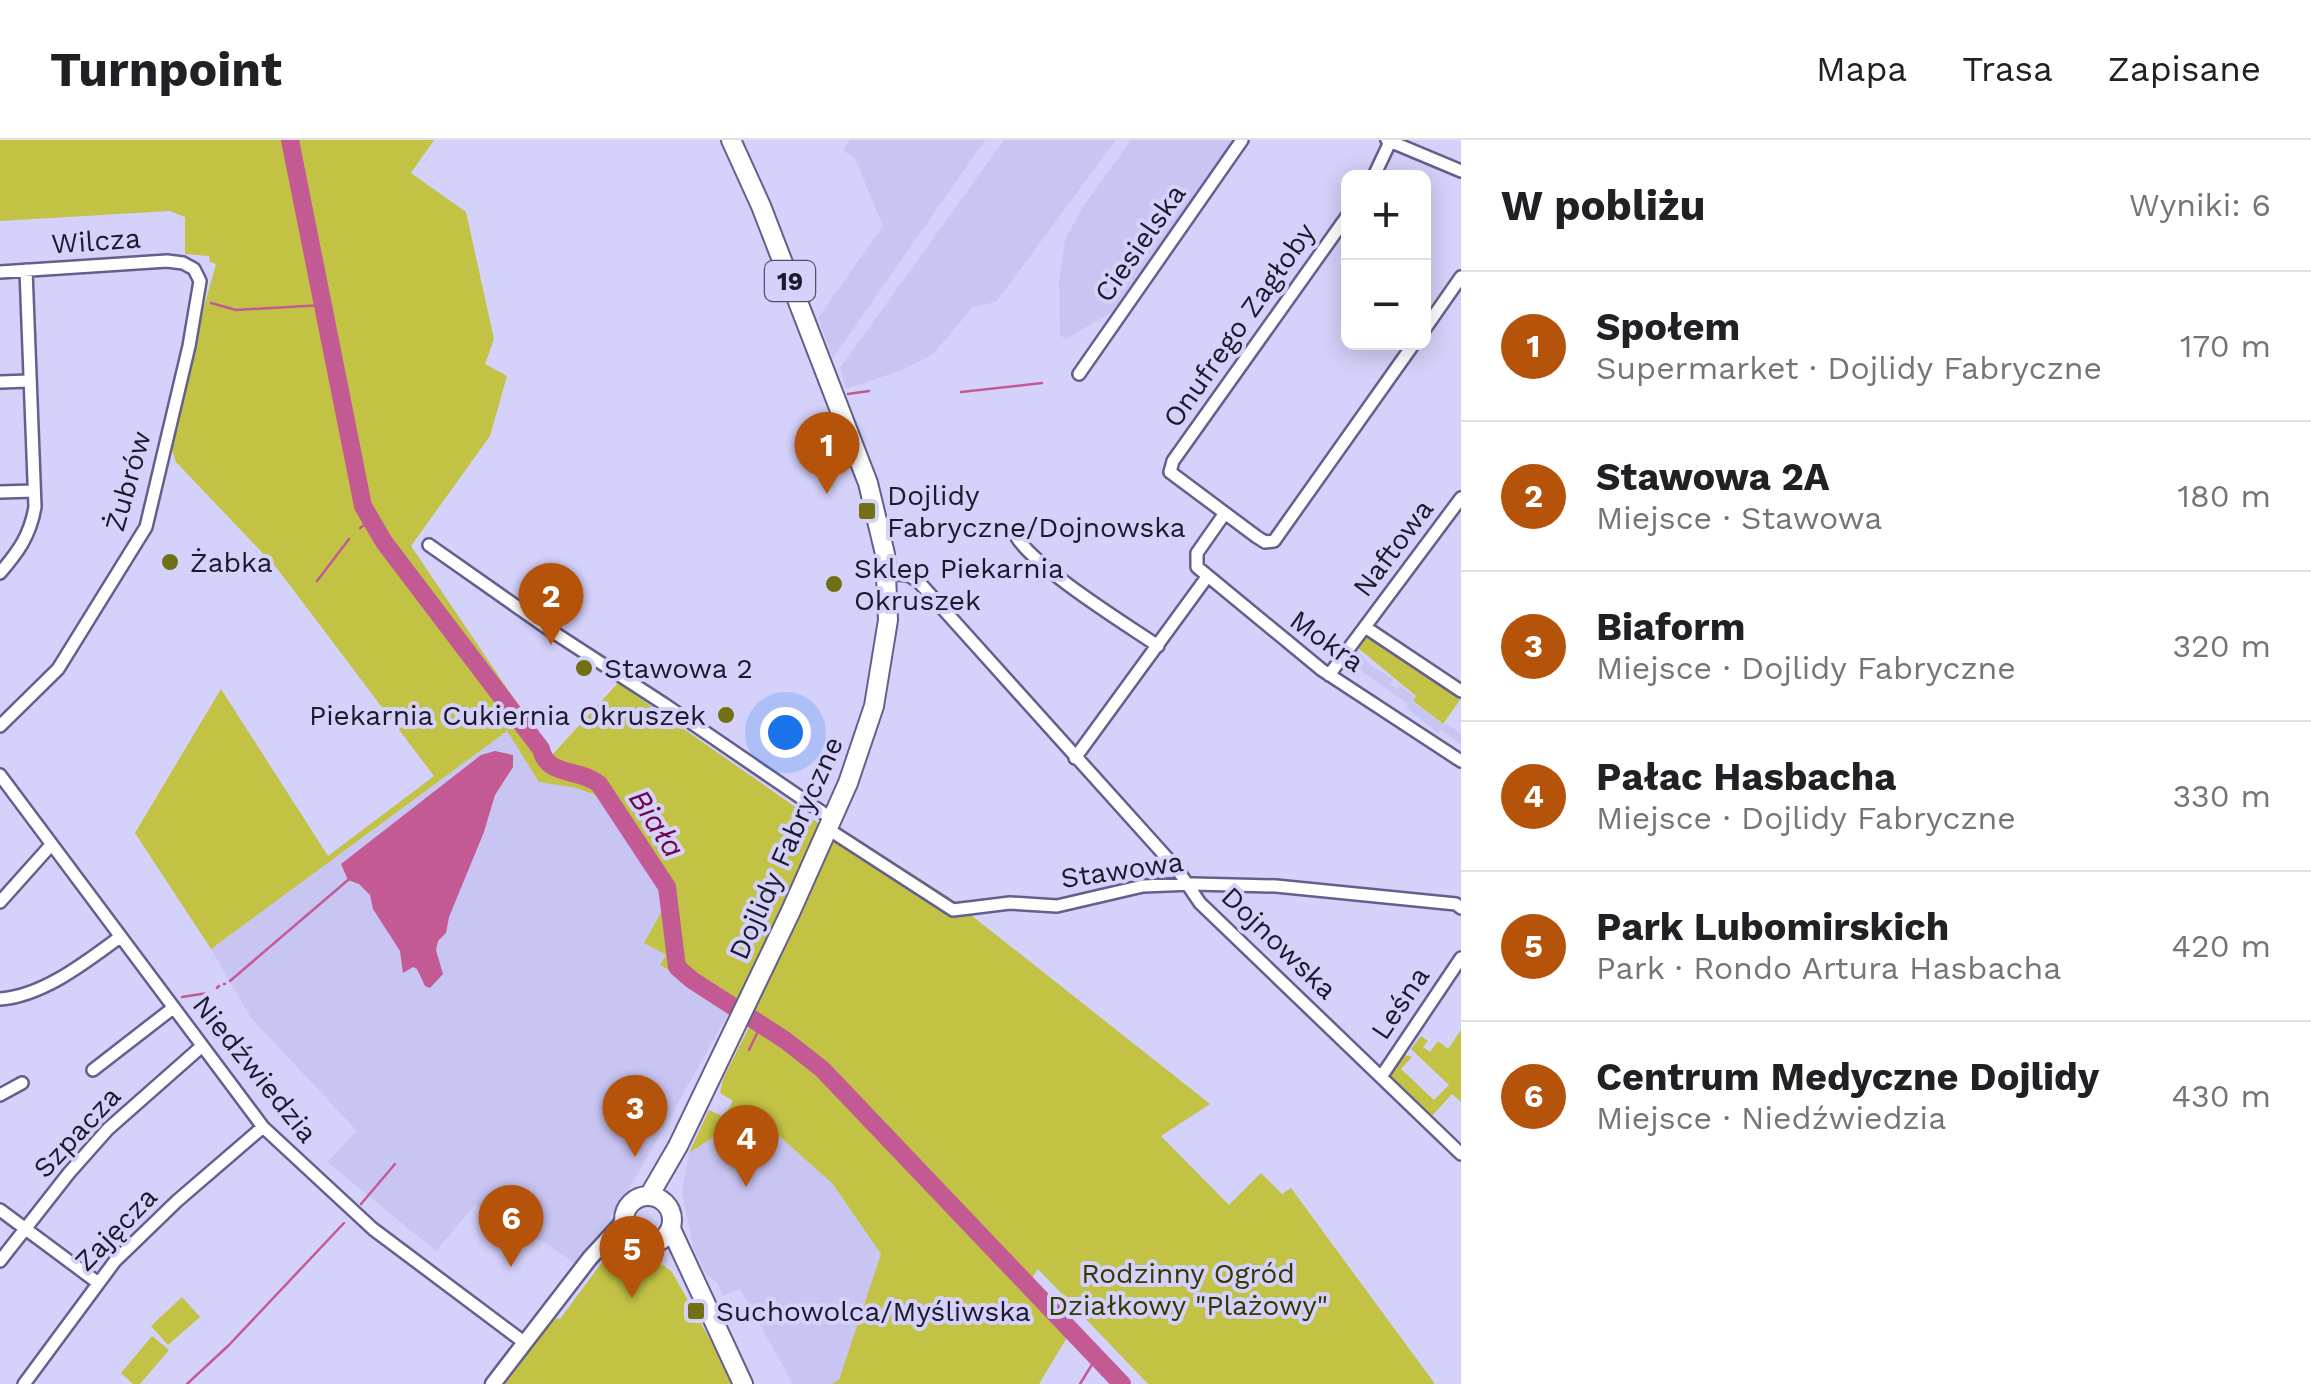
<!DOCTYPE html>
<html lang="pl">
<meta charset="utf-8">
<style>
body{margin:0;font-family:"Work Sans",sans-serif;background:#f2f2f2;color:#202124}
.controls{position:absolute;right:30px;top:30px;display:grid;overflow:hidden;border-radius:15px;box-shadow:0 5px 25px #0003}
.controls button{width:90px;height:90px;display:grid;place-items:center;padding:0;border:0;border-bottom:2px solid #e0e0e0;background:#fff;color:#202124;font:50px sans-serif}
.you{position:absolute;left:785px;top:592px;width:35px;height:35px;margin:-25px;border:8px solid #fff;border-radius:50%;background:#1a73e8;box-shadow:0 0 0 15px #1a73e833}
.badge{display:grid;place-items:center;width:65px;height:65px;border-radius:50%;background:#b45309;color:#fff;font-size:32px;font-weight:700}
.pin{position:absolute;translate:-50% -82px;filter:drop-shadow(0 2px 5px #0008)}
.pin::after{content:'';position:absolute;top:52px;width:35px;height:30px;background:inherit;clip-path:polygon(0 0,100% 0,50% 100%)}
.list{margin:0;padding:0;list-style:none}
h2{display:flex;justify-content:space-between;align-items:center;height:130px;margin:0;padding:0 40px;font-size:42px}
h2 small{font-size:32px;font-weight:400;color:#757577}
.list li{display:grid;grid-template-columns:65px 1fr auto;gap:30px;align-items:center;box-sizing:border-box;height:150px;padding:0 40px;border-top:2px solid #e0e0e0}
.list b{display:block;font-size:38px;white-space:nowrap}
.list p{margin:0;font-size:32px;white-space:nowrap;color:#757577}
.list em{font-size:32px;font-style:normal;color:#757577}
.map{position:relative;flex:none;width:1461px;height:1244px;overflow:hidden}
header{display:flex;align-items:center;gap:60px;box-sizing:border-box;height:140px;padding:0 50px;background:#fff;border-bottom:2px solid #e0e0e0}
header strong{font-size:48px}
nav{display:flex;gap:55px;margin-inline-start:auto;font-size:35px}
main{display:flex}
aside{flex:1;background:#fff}
.map>svg:first-child{display:block}
.built{fill:#c9c5f3}
.green{fill:#c2c244}
.water{fill:#c45a93}
.lines{fill:none;stroke-linecap:round;stroke-linejoin:round}
.stream{stroke:#c45a93;stroke-width:2.5}
.river{stroke:#c45a93;stroke-width:18}
.minor-casing{stroke:#645f8c;stroke-width:16}
.tertiary-casing{stroke:#645f8c;stroke-width:19}
.trunk-casing{stroke:#645f8c;stroke-width:22}
.minor{stroke:#fff;stroke-width:11}
.tertiary{stroke:#fff;stroke-width:14}
.trunk{stroke:#fff;stroke-width:18}
.poi-dot{fill:#717014;stroke:#d4d1fa;stroke-width:4}
.labels{text-anchor:middle;dominant-baseline:central;stroke-width:8;stroke-linejoin:round;paint-order:stroke}
.shield{fill:#d4d1fa;stroke:#525069;stroke-width:2.5}
.shield-label{font-size:25px;font-weight:bold;fill:#1b192b}
.street-label{font-size:28px;fill:#1b192b;stroke:#d4d1fa}
.poi-label{font-size:28px;fill:#1b192b;stroke:#d4d1fa;text-anchor:start}
.park-label{font-size:28px;fill:#373700;stroke:#d4d1fa}
.water-label{font-size:30px;font-style:italic;fill:#6d0648;stroke:#d4d1fa}
</style>
<header>
<strong>Turnpoint</strong>
<nav><a>Mapa</a><a>Trasa</a><a>Zapisane</a></nav>
</header>
<main>
<div class="map">
<svg width="1461" height="1244" viewBox="0 0 1461 1244">
<rect width="100%" height="100%" fill="#d4d1fa"/>
<path class="built" d="M 850,0 L 985,0 L 833,218 L 818,178 L 883,86 L 855,19 L 843,10 Z
M 1004,0 L 1116,0 L 996,162 L 973,167 L 933,214 L 902,230 L 846,249 L 840,228 Z
M 1131,0 L 1249,0 L 1145,152 L 1066,199 L 1060,195 L 1059,141 L 1065,100 L 1082,68 Z
M 1357,509 L 1370,525 L 1393,539 L 1390,544 L 1397,549 L 1400,546 L 1415,557 L 1412,561 L 1443,585 L 1446,583 L 1461,594 L 1461,604 L 1441,590 L 1438,593 L 1406,568 L 1408,564 L 1364,533 L 1351,517 Z
M 507,591 L 539,642 L 576,648 L 609,660 L 665,747 L 666,815 L 660,826 L 731,869 L 623,1060 L 575,1123 L 539,1099 L 521,1101 L 475,1065 L 436,1111 L 327,1022 L 357,991 L 251,878 L 211,809 Z
M 752,972 L 832,1043 L 881,1114 L 839,1240 L 832,1244 L 793,1244 L 740,1149 L 723,1156 L 717,1143 L 706,1134 L 693,1107 L 682,1052 L 689,1013 Z"/>
<path class="green" d="M 0,0 L 434,0 L 411,33 L 466,72 L 494,199 L 485,224 L 507,236 L 490,296 L 411,406 L 552,615 L 618,543 L 824,687 L 839,687 L 947,756 L 1210,964 L 1161,996 L 1229,1065 L 1261,1033 L 1282,1054 L 1291,1048 L 1435,1244 L 1148,1244 L 1038,1129 L 1025,1148 L 1069,1194 L 1039,1244 L 832,1244 L 839,1240 L 881,1114 L 832,1043 L 752,972 L 689,1013 L 709,970 L 724,977 L 733,961 L 720,953 L 723,939 L 752,881 L 660,825 L 666,815 L 644,803 L 664,767 L 665,747 L 609,660 L 576,648 L 539,642 L 507,591 L 211,809 L 135,693 L 221,549 L 328,716 L 434,636 L 276,427 L 176,322 L 172,310 L 198,188 L 216,124 L 210,122 L 209,116 L 185,114 L 185,77 L 170,71 L 0,81 Z
M 1368,495 L 1460,560 L 1443,584 L 1413,561 L 1416,556 L 1357,507 Z
M 1461,890 L 1461,962 L 1452,954 L 1430,978 L 1389,936 L 1403,914 L 1412,917 L 1401,929 L 1434,960 L 1449,945 L 1411,909 L 1421,896 L 1428,901 L 1423,907 L 1430,912 L 1438,901 L 1448,909 Z
M 614,1112 L 663,1125 L 672,1132 L 721,1219 L 724,1219 L 736,1244 L 501,1244 L 550,1178 L 560,1179 L 606,1117 Z
M 182,1157 L 200,1177 L 168,1205 L 151,1186 Z
M 152,1196 L 169,1210 L 140,1244 L 133,1244 L 121,1233 Z"/>
<path class="water" d="M 495,611 L 513,615 L 513,627 L 495,655 L 484,692 L 449,777 L 446,793 L 438,801 L 436,810 L 443,834 L 430,848 L 425,846 L 417,829 L 413,827 L 403,833 L 400,811 L 373,769 L 370,755 L 359,744 L 348,740 L 341,724 L 481,615 Z"/>
<g class="lines">
<path class="stream" d="M 211,163 L 236,170 L 323,165
M 961,252 L 1042,243
M 848,254 L 869,251
M 360,388 L 370,381
M 317,441 L 349,399
M 230,841 L 348,740
M 224,844 L 225,844
M 217,848 L 219,846
M 182,857 L 208,853
M 749,910 L 761,885
M 361,1064 L 395,1024
M 187,1244 L 229,1205 L 344,1083
M 1080,1244 L 1096,1218"/>
<path class="river" d="M 290,0 L 363,366 L 384,402 L 541,609 C 547,637 579,628 599,644 L 667,747 L 677,827 L 692,840 L 785,900 L 822,929 L 1122,1244"/>
<g class="minor-casing">
<path id="minor" d="M 1387,0 L 1461,31
M 1373,38 L 1390,2
M 1348,75 L 1173,321 L 1170,332 L 1257,397 L 1265,402 L 1274,401 L 1415,202
M 0,132 L 167,121 L 183,123 L 194,129 L 200,141 L 189,206 L 146,387 L 58,529 L 0,586
M 1424,190 L 1461,137
M 1079,234 L 1242,0
M 0,242 L 29,241
M 0,352 L 34,351
M 1225,373 L 1197,413 L 1197,427 L 1322,530 L 1461,621
M 1016,396 C 1035,428 1124,483 1158,506
M 429,405 L 550,490 L 664,564 L 832,679
M 0,433 C 18,412 30,396 35,367 L 26,130
M 887,433 L 908,435 L 918,441 L 1177,729 L 1200,763 L 1461,1014
M 1365,487 L 1461,551
M 1329,535 L 1461,358
M 1075,618 L 1207,437
M 0,635 L 263,987 L 373,1089 L 525,1203
M 828,689 L 953,770 L 1010,763 L 1057,766 L 1143,746 L 1193,744 L 1276,746 L 1456,764 L 1461,768
M 0,762 L 51,705
M 0,859 C 43,856 86,822 120,797
M 93,930 L 173,868
M 1381,937 L 1461,818
M 0,955 L 22,943
M 0,1070 L 97,1142
M 0,1121 L 69,1033 L 108,989 L 201,907
M 24,1244 L 115,1121 L 177,1061 L 263,987"/>
</g>
<g class="tertiary-casing">
<path id="tertiary" d="M 604,1108 L 626,1099 L 633,1099
M 493,1244 L 590,1118 L 624,1081"/>
</g>
<g class="trunk-casing">
<path id="trunk" d="M624 1080a24 24 0 1 1 48 0a24 24 0 1 1-48 0Z
M 649,1056 L 678,1006 L 790,773 L 848,643 L 874,566 L 888,480 L 885,414 L 868,343 L 761,66 L 731,0
M 671,1089 L 743,1244"/>
</g>
<use href="#minor" class="minor"/>
<use href="#tertiary" class="tertiary"/>
<use href="#trunk" class="trunk"/>
</g>
<g class="poi-dot">
<rect x="857" y="361" width="20" height="20" rx="5"/>
<circle cx="170" cy="422" r="10"/>
<circle cx="834" cy="444" r="10"/>
<circle cx="584" cy="528" r="10"/>
<circle cx="726" cy="575" r="10"/>
<rect x="686" y="1161" width="20" height="20" rx="5"/>
</g>
<g class="labels">
<rect class="shield" x="765" y="121" width="50" height="40" rx="8"/>
<g class="shield-label">
<text x="790" y="141">19</text>
</g>
<g class="street-label">
<text transform="translate(96 101) rotate(-4)">Wilcza</text>
<text transform="translate(1140 103) rotate(-55)">Ciesielska</text>
<text transform="translate(1239 185) rotate(-55)">Onufrego Zagłoby</text>
<text transform="translate(128 341) rotate(-74)">Żubrów</text>
<text transform="translate(1393 408) rotate(-53)">Naftowa</text>
<text transform="translate(1327 501) rotate(36)">Mokra</text>
<text transform="translate(786 708) rotate(-66)">Dojlidy Fabryczne</text>
<text transform="translate(1122 730) rotate(-8)">Stawowa</text>
<text transform="translate(1279 803) rotate(44)">Dojnowska</text>
<text transform="translate(1400 863) rotate(-56)">Leśna</text>
<text transform="translate(255 929) rotate(51)">Niedźwiedzia</text>
<text transform="translate(77 992) rotate(-47)">Szpacza</text>
<text transform="translate(116 1089) rotate(-46)">Zajęcza</text>
</g>
<g class="poi-label">
<text x="887" y="355">Dojlidy<tspan x="887" dy="32">Fabryczne/Dojnowska</tspan></text>
<text x="190" y="422">Żabka</text>
<text x="854" y="428">Sklep Piekarnia<tspan x="854" dy="32">Okruszek</tspan></text>
<text x="604" y="528">Stawowa 2</text>
<text x="706" y="575" text-anchor="end">Piekarnia Cukiernia Okruszek</text>
<text x="716" y="1171">Suchowolca/Myśliwska</text>
</g>
<g class="park-label">
<text x="1188" y="1133">Rodzinny Ogród<tspan x="1188" dy="32">Działkowy "Plażowy"</tspan></text>
</g>
<g class="water-label">
<text transform="translate(657 683) rotate(57)">Biała</text>
</g>
</g>
</svg>
<div class="controls">
<button>+</button>
<button>−</button>
</div>
<div class="you"></div>
<div class="pin badge" style="left:827px;top:354px">1</div>
<div class="pin badge" style="left:551px;top:505px">2</div>
<div class="pin badge" style="left:635px;top:1017px">3</div>
<div class="pin badge" style="left:746px;top:1047px">4</div>
<div class="pin badge" style="left:632px;top:1158px">5</div>
<div class="pin badge" style="left:511px;top:1127px">6</div>
</div>
<aside>
<h2>W pobliżu<small>Wyniki: 6</small></h2>
<ul class="list">
<li><span class="badge">1</span><div><b>Społem</b><p>Supermarket · Dojlidy Fabryczne</p></div><em>170 m</em></li>
<li><span class="badge">2</span><div><b>Stawowa 2A</b><p>Miejsce · Stawowa</p></div><em>180 m</em></li>
<li><span class="badge">3</span><div><b>Biaform</b><p>Miejsce · Dojlidy Fabryczne</p></div><em>320 m</em></li>
<li><span class="badge">4</span><div><b>Pałac Hasbacha</b><p>Miejsce · Dojlidy Fabryczne</p></div><em>330 m</em></li>
<li><span class="badge">5</span><div><b>Park Lubomirskich</b><p>Park · Rondo Artura Hasbacha</p></div><em>420 m</em></li>
<li><span class="badge">6</span><div><b>Centrum Medyczne Dojlidy</b><p>Miejsce · Niedźwiedzia</p></div><em>430 m</em></li>
</ul>
</aside>
</main>
